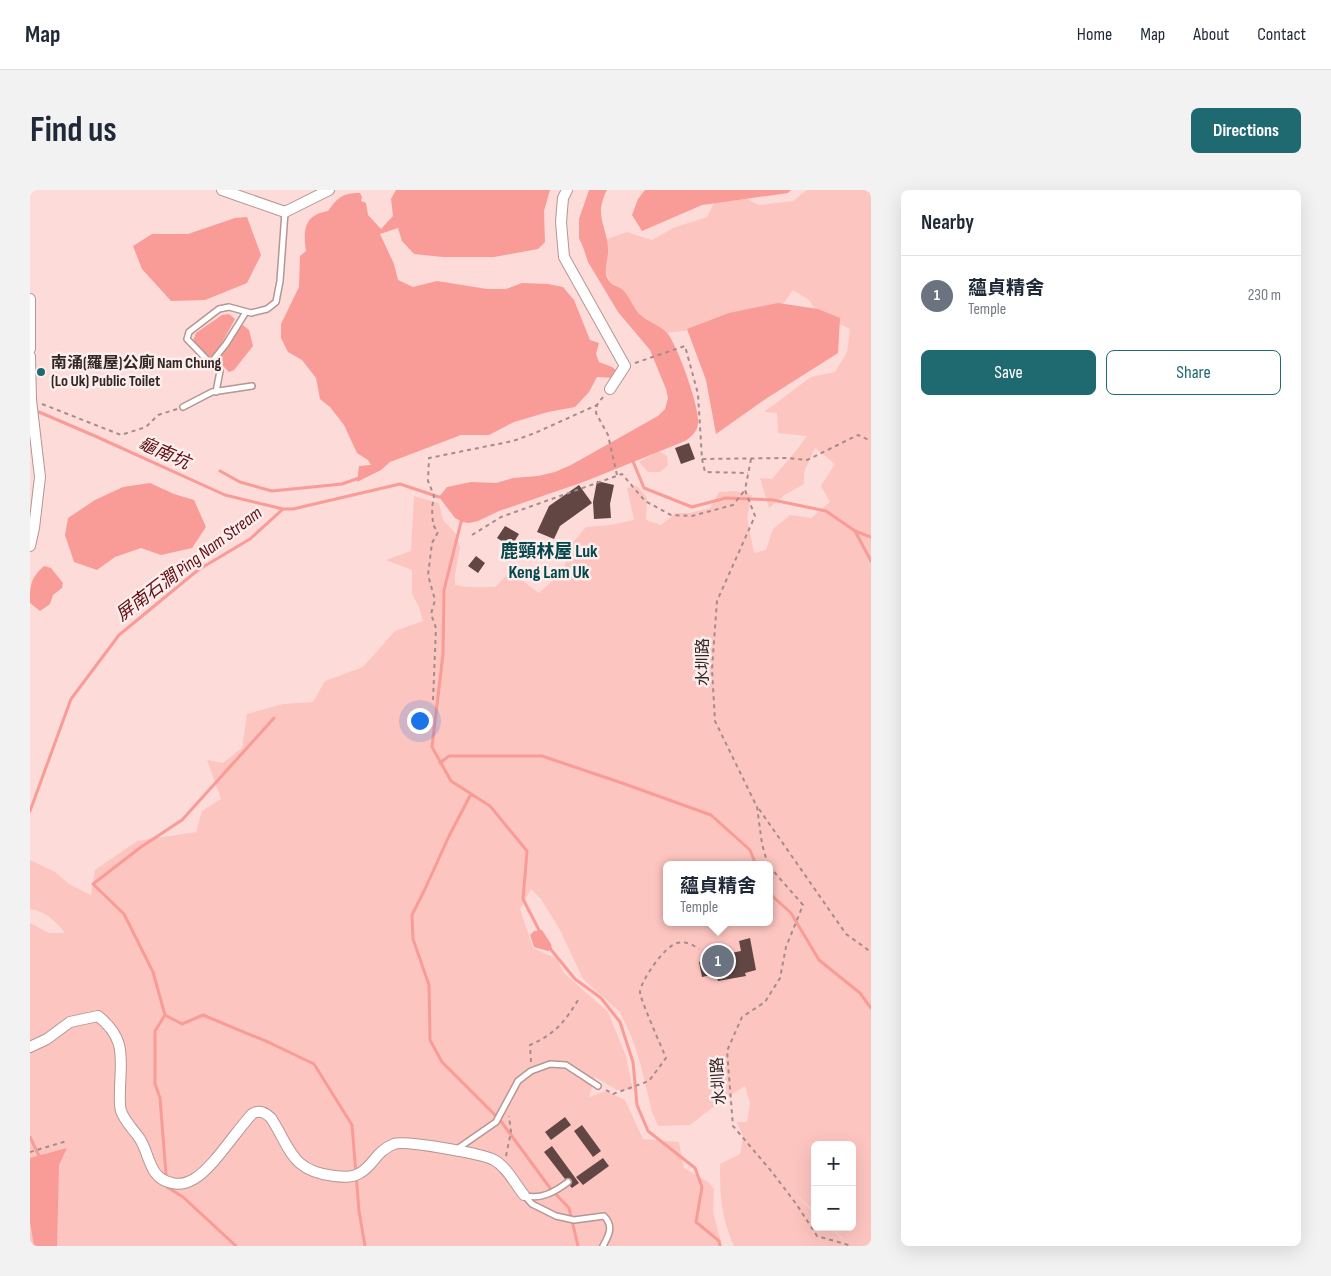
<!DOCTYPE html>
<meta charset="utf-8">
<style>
body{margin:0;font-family:"Sofia Sans Condensed","Noto Sans SC",sans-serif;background:#f2f2f3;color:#1f2937}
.controls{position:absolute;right:15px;bottom:15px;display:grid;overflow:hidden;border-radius:8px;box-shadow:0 5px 20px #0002}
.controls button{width:45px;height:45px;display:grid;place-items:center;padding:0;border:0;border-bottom:1px solid #e0e1e3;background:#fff;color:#1f2937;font:25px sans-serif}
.you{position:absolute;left:389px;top:530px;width:18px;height:18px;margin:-12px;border:4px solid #fff;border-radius:50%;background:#1a73e8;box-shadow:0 0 0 8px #1a73e833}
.badge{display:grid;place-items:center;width:32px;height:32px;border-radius:50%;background:#1e6a70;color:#fff;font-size:16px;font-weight:700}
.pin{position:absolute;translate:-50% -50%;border:2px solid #fff;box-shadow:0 1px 5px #0006}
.popup{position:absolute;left:633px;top:671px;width:110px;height:65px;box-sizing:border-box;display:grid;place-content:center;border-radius:8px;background:#fff;filter:drop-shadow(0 1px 4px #0005);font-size:16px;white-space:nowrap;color:#747a83}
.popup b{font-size:19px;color:#1f2937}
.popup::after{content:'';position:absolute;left:50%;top:100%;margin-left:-10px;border:10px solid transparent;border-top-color:#fff}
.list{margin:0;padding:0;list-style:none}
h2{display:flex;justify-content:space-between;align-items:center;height:65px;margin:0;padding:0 20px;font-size:21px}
h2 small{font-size:16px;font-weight:400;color:#747a83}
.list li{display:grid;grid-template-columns:32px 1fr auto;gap:15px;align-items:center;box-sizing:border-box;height:80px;padding:0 20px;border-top:1px solid #e0e1e3}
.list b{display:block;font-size:19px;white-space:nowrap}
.list p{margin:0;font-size:16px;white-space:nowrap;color:#747a83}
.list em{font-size:16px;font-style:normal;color:#747a83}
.actions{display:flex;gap:10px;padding:15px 20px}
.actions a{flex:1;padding:11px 0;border:1px solid #1e6a70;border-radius:8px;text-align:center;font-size:18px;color:#1e6a70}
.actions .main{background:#1e6a70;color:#fff}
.map{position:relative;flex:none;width:841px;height:1056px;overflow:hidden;border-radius:8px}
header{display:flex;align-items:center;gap:30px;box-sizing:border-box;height:70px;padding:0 25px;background:#fff;border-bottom:1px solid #e0e1e3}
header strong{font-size:24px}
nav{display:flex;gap:28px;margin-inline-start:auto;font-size:18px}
.intro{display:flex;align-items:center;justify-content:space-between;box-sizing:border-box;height:120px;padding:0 30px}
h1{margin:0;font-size:35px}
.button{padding:12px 22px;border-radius:8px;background:#1e6a70;color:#fff;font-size:18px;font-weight:700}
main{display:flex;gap:30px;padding:0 30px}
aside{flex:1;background:#fff;border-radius:8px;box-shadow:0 5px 20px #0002}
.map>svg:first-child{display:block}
.green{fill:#fdc5c0;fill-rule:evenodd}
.water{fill:#f99b96}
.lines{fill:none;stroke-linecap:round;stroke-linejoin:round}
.stream{stroke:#f99b96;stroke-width:3}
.building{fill:#624644}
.service-casing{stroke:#b59693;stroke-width:8}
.minor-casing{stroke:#b59693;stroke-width:12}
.path{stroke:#a48c8a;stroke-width:2;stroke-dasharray:4 4;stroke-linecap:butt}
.service{stroke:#fff;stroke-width:5}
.minor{stroke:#fff;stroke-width:10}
.poi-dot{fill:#1e6a70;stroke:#fbeeec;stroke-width:2}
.labels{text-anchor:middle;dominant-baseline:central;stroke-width:5;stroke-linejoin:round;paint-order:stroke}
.poi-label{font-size:16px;font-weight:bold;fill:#332726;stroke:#fbeeec;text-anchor:start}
.street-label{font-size:16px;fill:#332726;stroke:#fbeeec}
.water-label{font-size:18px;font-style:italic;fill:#600d13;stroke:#fbeeec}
.neighbourhood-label{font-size:18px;font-weight:bold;fill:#05474c;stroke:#fbeeec}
</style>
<header>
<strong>Map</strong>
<nav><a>Home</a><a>Map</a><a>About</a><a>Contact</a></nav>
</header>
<div class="intro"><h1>Find us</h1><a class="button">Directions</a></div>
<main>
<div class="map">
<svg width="841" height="1056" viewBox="0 0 841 1056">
<rect width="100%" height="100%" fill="#fddbd8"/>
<path class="green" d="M 691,0 L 699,0 L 729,15 L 763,11 L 777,0 L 841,0 L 841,1056 L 704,1056 C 691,1026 690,1007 690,974 L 710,964 L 713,947 L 707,932 L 717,932 L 720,913 L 715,896 L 691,911 L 660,935 L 628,936 L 622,922 L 610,872 L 602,848 L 590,822 L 553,789 L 530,740 L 511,709 L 501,699 L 490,719 L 503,758 L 527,769 L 534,783 L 578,822 L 596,866 L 603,900 L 587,900 L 565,887 L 559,907 L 576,901 L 595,910 L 613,949 L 649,952 L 654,978 L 678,992 L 684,999 L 683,1022 L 692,1056 L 0,1056 L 0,733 L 19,743 L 35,743 C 26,731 15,721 0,719 L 0,670 L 25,682 L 39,694 L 61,705 L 65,680 L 107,651 L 166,642 L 172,621 L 191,609 L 177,570 L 193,573 L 212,558 L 217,524 L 253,514 L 283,512 L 295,491 L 333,477 L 365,441 L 393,431 L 389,417 L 382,404 L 382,380 L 356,370 L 381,361 L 384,306 L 409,313 L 413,330 L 427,345 L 430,358 L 425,385 L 425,395 L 437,397 L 465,397 L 478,384 L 486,386 L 509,403 L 534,380 L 539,357 L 556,337 L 580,335 L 604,330 L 597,298 L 607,296 L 617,307 L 616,330 L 631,335 L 646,323 L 660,323 L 680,318 L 689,302 L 705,301 L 722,305 L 717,328 L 724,363 L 736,360 L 743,339 L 760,325 L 781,328 L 800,312 L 791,296 L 805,274 L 785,258 L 774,282 L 774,294 L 756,304 L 739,318 L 730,288 L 742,289 L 766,261 L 777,246 L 748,243 L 747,223 L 734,222 L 781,187 L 805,182 L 817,162 L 820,139 L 798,128 L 789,125 L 779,110 L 763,100 L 748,121 L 691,136 L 637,143 L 613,127 L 604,119 L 592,99 L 580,92 L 575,80 L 578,60 L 577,49 L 597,42 L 622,50 L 643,38 L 677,27 ZM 637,675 L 739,675 L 739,732 L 637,732 ZM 785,955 L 822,955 L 822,1037 L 801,1037 L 818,1054 L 799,1037 L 785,1037 L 785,1024 L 762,1001 L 785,1022 Z
M 629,261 L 637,266 L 638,275 L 630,282 L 618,282 L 609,272 Z"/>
<path class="water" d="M 366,0 L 520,0 L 514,21 L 515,52 L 508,59 L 464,67 L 413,67 L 384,64 L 372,51 L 368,38 L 350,44 L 364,74 L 368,90 L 383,97 L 407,91 L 457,99 L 476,99 L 492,93 L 518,94 L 533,97 L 544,110 L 560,150 L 569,153 L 566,164 L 569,172 L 582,177 L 587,181 L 584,188 L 567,187 L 559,202 L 545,217 L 518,222 L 484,232 L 459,245 L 431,245 L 360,272 L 351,280 L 327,292 L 329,276 L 341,275 L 338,270 L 327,263 L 314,235 L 300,217 L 290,209 L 286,188 L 272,170 L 258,162 L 251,148 L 251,134 L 269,97 L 270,66 L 276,61 C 273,40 274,25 298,21 C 308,7 313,3 330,3 L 332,7 L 331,11 L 336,13 L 338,25 L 351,39 L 363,26 L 361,9 Z
M 559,0 L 577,0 C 574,5 572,12 571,18 C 570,32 578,45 578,59 C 579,69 571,83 580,92 C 583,96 589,96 593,100 C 601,108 603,120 613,127 C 621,133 631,136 638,144 C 648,158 670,217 668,234 C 667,242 661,247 655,251 L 556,291 L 469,321 L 448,331 L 439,333 L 432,332 L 425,328 L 409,307 L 417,297 L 441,292 L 466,293 L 483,288 L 508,286 L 525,282 L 541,275 L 612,235 L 628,226 L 635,219 L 638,208 L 636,199 L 620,160 L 588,122 L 558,72 L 553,57 L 549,48 L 549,29 Z
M 615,0 L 761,0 L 758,3 L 672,15 L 612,41 L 602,25 L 608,9 Z
M 217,27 L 231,65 L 217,93 L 175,110 L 141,111 L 112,79 L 103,56 L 122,44 L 158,44 L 205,28 Z
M 748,113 L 788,119 L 810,128 L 808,163 L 737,208 L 686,244 L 676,190 L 657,139 L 699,123 Z
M 199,124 L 205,129 L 186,164 L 180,168 L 173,163 L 163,151 L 166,143 L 192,125 Z
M 213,135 L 219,140 L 223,156 L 204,180 L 199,182 L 190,173 L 190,168 L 210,137 Z
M 120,293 L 144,304 L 164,310 L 176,337 L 162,358 L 131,365 L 111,358 L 85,367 L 67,380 L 44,372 L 35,345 L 38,328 L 65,310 L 93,297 Z
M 14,376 L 21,378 L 33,393 L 32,398 L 23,405 L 20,414 L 10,421 L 0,413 C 0,395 0,389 14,376 Z
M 512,740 L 521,754 L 522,759 L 518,761 L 504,757 L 500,745 L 504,741 Z
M 37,958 L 29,975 L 27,1056 L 4,1056 L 0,1032 L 0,968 Z"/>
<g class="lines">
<path class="stream" d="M 9,222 L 65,246 L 195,305 L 253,319
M 602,269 L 614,298 L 662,317 L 696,308 L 743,310 L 796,321 L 825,341 L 841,371
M 190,281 L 210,292 L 242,301 L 312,294 L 329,288
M 432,328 L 414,400 L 413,464 L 402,557 L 421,591 L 460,616 L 497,661 L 493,709 L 510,742
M 825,341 L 841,347
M 244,528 L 152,630 L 111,657 L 63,694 L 94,724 L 123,782 L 135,825 L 152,834 L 173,825 L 238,852 L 284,874 L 322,935 L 329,1021 L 335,1056
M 410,573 L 419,566 L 512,566 L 592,593 L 681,625 L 720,660 L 726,675
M 441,604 L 419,646 L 395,699 L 382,725 L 383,749 L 399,795 L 400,850 L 412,872 L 470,930 L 520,998 L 539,1018 L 548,1056
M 0,621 L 41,509 L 89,445 L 168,380 L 220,349 L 253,319 L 263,319 L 370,294 L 409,307
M 739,703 L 761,723 L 789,770 L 830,803 L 841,818
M 518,756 L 545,789 L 571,808 L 590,832 L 603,872 L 607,915 L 618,941 L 665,978 L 672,997 L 666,1032 L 689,1051 L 690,1056
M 135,825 L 125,841 L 125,894 L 130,908 L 137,997 L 153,1007 L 206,1056
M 0,947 L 10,968"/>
</g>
<path class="building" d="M 659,253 L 665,269 L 651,274 L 645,258 Z
M 567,291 L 584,295 L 580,314 L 581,328 L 564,329 L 563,312 Z
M 549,295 L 562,313 L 530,336 L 524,349 L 507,342 L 519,316 Z
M 475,336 L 489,344 L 481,357 L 467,348 Z
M 446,366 L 455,373 L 448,383 L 438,376 Z
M 720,748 L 726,780 L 715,783 L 716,786 L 688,791 L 686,784 L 672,787 L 669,772 L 682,770 L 681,767 L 711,761 L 709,751 Z
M 535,927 L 541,935 L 521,950 L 515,942 Z
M 552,935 L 571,961 L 563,967 L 544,941 Z
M 522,956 L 549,993 L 542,998 L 540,996 L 542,992 L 541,989 L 538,988 L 535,989 L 514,962 Z
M 573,968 L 579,976 L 553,995 L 546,987 Z"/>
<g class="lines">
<g class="service-casing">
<path id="service" d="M 180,174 L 196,154 L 216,122
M 186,202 L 190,181 L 184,177 L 157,149 L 159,142 L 189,119 L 199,117 L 221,123 L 237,119 L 246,112 L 250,91 L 255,22
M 153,217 L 182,202 L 222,196
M 427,959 L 466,932 L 488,891 L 501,881 L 520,874 L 536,875 L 568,896
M 494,1005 L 502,1014 L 526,1026 L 544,1030 L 574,1026 C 584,1036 579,1045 573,1056
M 494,1005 C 510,1011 526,1001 538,992"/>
</g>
<g class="minor-casing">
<path id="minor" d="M 192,0 L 255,22 L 299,0
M 537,0 L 533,8 L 531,32 L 534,67 L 595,176 L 580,199
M 0,109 L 0,159
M 0,166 L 1,210 L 10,287 L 4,338 L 0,356
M 0,857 L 17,849 L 40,832 L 68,826 C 96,848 91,867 90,898 C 90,906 89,914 91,921 C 95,932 104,940 110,949 C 120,965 119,989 142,993 C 149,995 157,993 164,989 C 183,978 206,941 222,924 C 229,919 236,923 241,928 C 261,959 261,981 304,986 C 313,987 322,988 330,983 C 344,975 346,961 364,954 C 375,950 454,964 464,970 C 477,977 485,994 494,1005"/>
</g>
<path class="path" d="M 605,173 L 655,156 L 668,204 L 672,269 L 757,268 L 777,270 L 828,245 L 841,251
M 573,207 L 567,215 L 566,223 L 578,245 L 587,285
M 12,214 L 91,245 L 116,237 L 128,225 L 147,219
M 672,269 L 675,282 L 718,283
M 721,269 L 715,300 L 725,326 L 687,411 L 682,479 L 685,531 L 727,617 L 732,654 L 738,675
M 442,345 L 471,327 L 592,284 L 615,311 L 641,325 L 662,326 L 703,315 L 715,300
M 403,510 L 406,438 L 401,424 L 405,410 L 398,385 L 402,353 L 408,342 L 403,335 L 402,318 L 404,306 L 398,291 L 399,268 L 483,251 L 505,243 L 567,215
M 729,619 L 816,744 L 841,762
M 739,676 L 773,715 L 756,757 L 750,788 L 735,812 L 712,827 L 697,861 L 703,936 L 742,982 L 767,1015 L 787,1046 L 822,1056
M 501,872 L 500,855 C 527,843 535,831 550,807
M 576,900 L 583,904 L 619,891 L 636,868 C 632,858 610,809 610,802 C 611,790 635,756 647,753 C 655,751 662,754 669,759
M 0,962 L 37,951
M 476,966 L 481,942 L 479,926"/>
<use href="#service" class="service"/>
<use href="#minor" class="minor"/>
</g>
<circle class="poi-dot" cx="11" cy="182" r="5"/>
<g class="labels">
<g class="poi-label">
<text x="21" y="173">南涌(羅屋)公廁 Nam Chung<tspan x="21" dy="18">(Lo Uk) Public Toilet</tspan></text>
</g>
<g class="street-label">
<text transform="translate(673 472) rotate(-90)">水圳路</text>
<text transform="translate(689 891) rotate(-94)">水圳路</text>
</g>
<g class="water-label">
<text transform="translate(134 263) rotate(24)">龜南坑</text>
<text transform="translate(159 374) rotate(-37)">屏南石澗 Ping Nam Stream</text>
</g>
<g class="neighbourhood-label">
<text x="519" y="361">鹿頸林屋 Luk<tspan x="519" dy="21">Keng Lam Uk</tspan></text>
</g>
</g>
</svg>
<div class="controls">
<button>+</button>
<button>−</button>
</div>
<div class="you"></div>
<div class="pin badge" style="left:688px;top:771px;background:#6b7280">1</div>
<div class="popup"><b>蘊貞精舍</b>Temple</div>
</div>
<aside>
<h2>Nearby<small></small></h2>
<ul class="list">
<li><span class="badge" style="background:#6b7280">1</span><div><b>蘊貞精舍</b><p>Temple</p></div><em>230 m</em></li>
</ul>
<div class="actions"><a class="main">Save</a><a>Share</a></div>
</aside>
</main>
